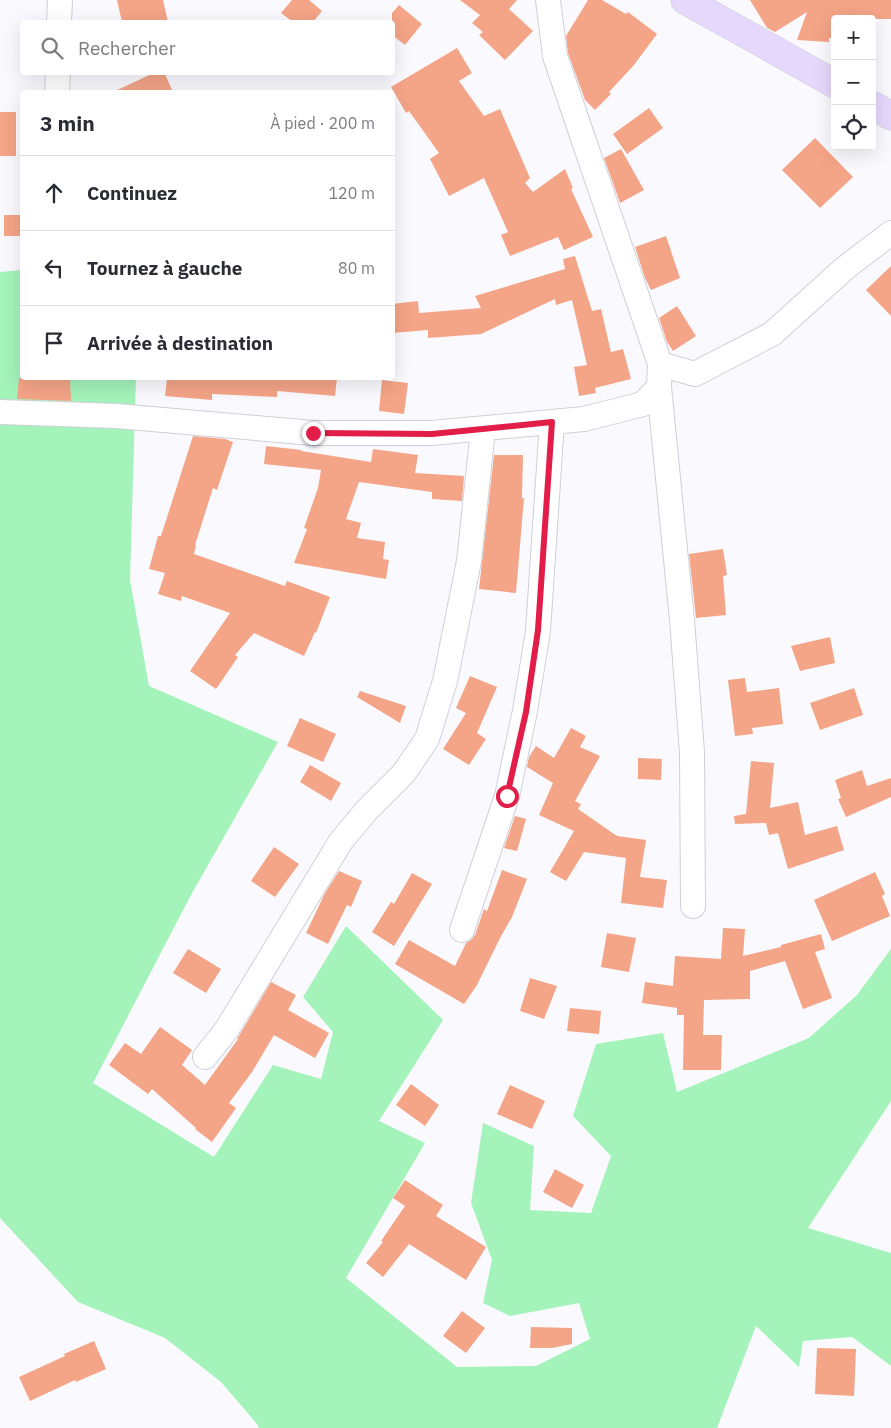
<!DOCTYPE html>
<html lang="fr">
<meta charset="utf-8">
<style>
body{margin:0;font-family:"IBM Plex Sans",sans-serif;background:#f2f2f3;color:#2b2b33}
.controls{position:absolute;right:15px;top:15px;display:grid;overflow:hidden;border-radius:5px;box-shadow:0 5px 20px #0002}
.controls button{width:45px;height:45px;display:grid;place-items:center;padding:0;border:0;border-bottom:1px solid #e1e1e2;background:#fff;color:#2b2b33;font:25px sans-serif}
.stop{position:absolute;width:15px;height:15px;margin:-11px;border:4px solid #e11d48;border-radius:50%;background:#fff}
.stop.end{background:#e11d48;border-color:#fff;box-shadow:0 1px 5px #0008}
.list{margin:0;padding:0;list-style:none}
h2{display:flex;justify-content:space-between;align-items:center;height:65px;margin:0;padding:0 20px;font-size:21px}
h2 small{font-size:16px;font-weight:400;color:#7c7c81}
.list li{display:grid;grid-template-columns:32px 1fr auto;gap:15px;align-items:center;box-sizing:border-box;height:75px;padding:0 20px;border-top:1px solid #e1e1e2}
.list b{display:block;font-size:19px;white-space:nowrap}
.list em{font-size:16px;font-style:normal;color:#7c7c81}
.icon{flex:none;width:28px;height:28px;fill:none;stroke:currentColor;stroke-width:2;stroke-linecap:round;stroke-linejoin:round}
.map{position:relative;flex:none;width:891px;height:1428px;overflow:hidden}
.search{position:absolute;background:#fff;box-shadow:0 5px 20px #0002;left:20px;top:20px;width:375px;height:55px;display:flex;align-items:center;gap:12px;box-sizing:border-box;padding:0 18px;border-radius:5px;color:#7c7c81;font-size:19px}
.panel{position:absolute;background:#fff;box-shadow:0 5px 20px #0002;left:20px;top:90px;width:375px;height:290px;border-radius:5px}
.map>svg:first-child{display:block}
.green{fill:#a4f3ba}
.building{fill:#f4a487}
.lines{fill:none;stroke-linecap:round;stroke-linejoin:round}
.street-casing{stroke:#ced0d9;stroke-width:26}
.secondary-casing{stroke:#ced0d9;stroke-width:29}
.street{stroke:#fff;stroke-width:24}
.secondary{stroke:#e5d8fc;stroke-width:28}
.route{stroke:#e11d48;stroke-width:6}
</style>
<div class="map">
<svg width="891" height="1428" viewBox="0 0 891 1428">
<rect width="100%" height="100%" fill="#fafafe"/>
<path class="green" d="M 22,270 L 22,378 L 136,378 L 130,580 L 149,686 L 278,742 L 191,895 L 93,1083 L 214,1157 L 273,1065 L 321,1079 L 333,1032 L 303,997 L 346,926 L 443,1020 L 379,1121 L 425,1143 L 346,1278 L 457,1367 L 536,1366 L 590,1339 L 579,1303 L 510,1316 L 483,1303 L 492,1260 L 471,1203 L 483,1123 L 534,1146 L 530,1210 L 591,1213 L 611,1156 L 573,1116 L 596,1044 L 663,1033 L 677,1092 L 809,1038 L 857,995 L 891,949 L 891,1101 L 808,1228 L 891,1253 L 891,1366 L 852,1337 L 803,1341 L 799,1367 L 756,1326 L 717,1428 L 259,1428 L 257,1424 L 221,1382 L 165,1338 L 78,1302 L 0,1218 L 0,272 Z"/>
<path class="building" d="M 117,0 L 163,0 L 168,22 L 122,22 Z
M 292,0 L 309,0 L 322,11 L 313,22 L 293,22 L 281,13 Z
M 460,0 L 517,0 L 509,9 L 533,31 L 505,60 L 479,35 L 483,32 L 472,23 L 480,15 Z
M 588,0 L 602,0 L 626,14 L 628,12 L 657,34 L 634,65 L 609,92 L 611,94 L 595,110 L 585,100 L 568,53 L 566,36 Z
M 750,0 L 891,0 L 891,19 L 835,19 L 835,38 L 829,38 L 829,42 L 797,40 L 807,12 L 775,32 L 767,28 Z
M 399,5 L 422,24 L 405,45 L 392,35 L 392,13 Z
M 457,48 L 472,73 L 459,81 L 484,116 L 500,109 L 530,178 L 525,183 L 533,192 L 565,169 L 573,188 L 571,189 L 593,237 L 564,250 L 558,237 L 510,256 L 501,235 L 508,232 L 484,178 L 449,196 L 430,159 L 439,153 L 409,111 L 406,113 L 391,87 Z
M 156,72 L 164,72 L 173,92 L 113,92 Z
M 649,108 L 663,128 L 627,154 L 613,134 Z
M 0,112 L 16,112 L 16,156 L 0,156 Z
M 815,138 L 853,177 L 820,208 L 782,170 Z
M 621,149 L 644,190 L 620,203 L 604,158 Z
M 4,215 L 22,215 L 22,236 L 4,236 Z
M 666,236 L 680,278 L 651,290 L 645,278 L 635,247 Z
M 575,256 L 592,311 L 601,309 L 611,352 L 623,349 L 631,379 L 595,388 L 596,393 L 579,396 L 574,367 L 587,365 L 572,300 L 556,305 L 555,299 L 481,334 L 428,338 L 428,330 L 392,333 L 392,304 L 418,301 L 419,313 L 481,308 L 475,296 L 565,269 L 563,259 Z
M 891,266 L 891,316 L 866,290 Z
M 677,306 L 696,336 L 673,351 L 667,342 L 659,318 Z
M 19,378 L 70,378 L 71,401 L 17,399 Z
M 167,378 L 337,378 L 335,396 L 277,391 L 277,397 L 212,394 L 212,400 L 165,396 Z
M 382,380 L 408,383 L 404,414 L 379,411 Z
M 193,436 L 225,439 L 233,442 L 217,490 L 213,488 L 195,545 L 196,545 L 194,554 L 285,586 L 287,581 L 330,597 L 316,633 L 315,632 L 304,656 L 254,633 L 235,655 L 238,657 L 216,689 L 190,671 L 230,613 L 182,596 L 181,601 L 158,594 L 165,573 L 149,569 L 158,536 L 161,536 Z
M 266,446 L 301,450 L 301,451 L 371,462 L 373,449 L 418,455 L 415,473 L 464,476 L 462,501 L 432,499 L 432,492 L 359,482 L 346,519 L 361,523 L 357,538 L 385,542 L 383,559 L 389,560 L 386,579 L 294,563 L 307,529 L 304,528 L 318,488 L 321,470 L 264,464 Z
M 494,455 L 523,455 L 522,498 L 524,498 L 516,593 L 479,589 Z
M 723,549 L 727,575 L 723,576 L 726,615 L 696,618 L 689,554 Z
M 830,637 L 835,663 L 800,671 L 791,646 Z
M 470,676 L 497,687 L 477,733 L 486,739 L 469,765 L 443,749 L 466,713 L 456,708 Z
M 745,678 L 747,692 L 779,688 L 783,724 L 752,728 L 753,734 L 735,736 L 728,680 Z
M 854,688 L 863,715 L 820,730 L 810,703 Z
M 360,691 L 406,706 L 400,723 L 357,697 Z
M 300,718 L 336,734 L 323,762 L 287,746 Z
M 571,728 L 586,736 L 580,747 L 600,756 L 575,801 L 581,804 L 578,809 L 617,836 L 646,840 L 640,877 L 667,880 L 663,908 L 621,903 L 626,858 L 584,852 L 566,881 L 550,872 L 574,831 L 539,815 L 553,783 L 527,767 L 529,757 L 536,746 L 554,758 Z
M 638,758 L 662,759 L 661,780 L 638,779 Z
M 751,761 L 774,763 L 770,808 L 798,802 L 805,835 L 837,826 L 844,850 L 788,869 L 778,833 L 769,835 L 766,823 L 735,824 L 734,816 L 746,814 Z
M 310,765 L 341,783 L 331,801 L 300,782 Z
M 862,770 L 867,786 L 891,778 L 891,797 L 846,817 L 838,799 L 841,798 L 835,780 Z
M 515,816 L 526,819 L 517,851 L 504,848 Z
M 274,847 L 299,864 L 275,897 L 251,881 Z
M 502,870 L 527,879 L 512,917 L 500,938 L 477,985 L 464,1004 L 395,964 L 409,940 L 455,966 L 466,943 L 471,940 L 475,935 L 484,909 L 487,911 Z
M 339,871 L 362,881 L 351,907 L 347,905 L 328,944 L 306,933 L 325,893 Z
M 875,872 L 885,894 L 882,896 L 890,916 L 832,941 L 814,900 Z
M 412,873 L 432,884 L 394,946 L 372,932 L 391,902 L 394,904 Z
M 723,928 L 745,929 L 743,956 L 781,947 L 781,945 L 821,934 L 825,949 L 815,952 L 832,998 L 803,1009 L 785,961 L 750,971 L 750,999 L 704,1000 L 703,1035 L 722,1035 L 721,1070 L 683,1070 L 684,1015 L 677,1015 L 677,1008 L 642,1003 L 645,982 L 673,986 L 675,956 L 721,959 Z
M 607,933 L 636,938 L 629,972 L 601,967 Z
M 188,949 L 221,969 L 206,993 L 173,973 Z
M 530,978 L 557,986 L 544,1019 L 520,1011 Z
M 271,982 L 296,995 L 288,1010 L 329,1033 L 315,1058 L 274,1035 L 252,1072 L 229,1103 L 236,1108 L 212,1142 L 195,1129 L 196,1128 L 152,1089 L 148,1094 L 109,1065 L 125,1043 L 141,1054 L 160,1027 L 192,1050 L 182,1065 L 205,1085 L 238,1039 L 237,1039 Z
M 570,1008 L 601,1011 L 599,1034 L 567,1031 Z
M 411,1084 L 439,1105 L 425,1126 L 396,1105 Z
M 510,1085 L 545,1101 L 532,1129 L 497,1114 Z
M 555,1169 L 584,1185 L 572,1208 L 543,1192 Z
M 405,1180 L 443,1205 L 436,1216 L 486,1247 L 466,1280 L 409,1244 L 383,1277 L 366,1263 L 383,1242 L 381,1241 L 405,1206 L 393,1198 Z
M 462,1311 L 485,1328 L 466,1353 L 443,1336 Z
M 531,1327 L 572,1328 L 572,1344 L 552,1348 L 530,1348 Z
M 94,1341 L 106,1369 L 76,1382 L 75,1380 L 30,1401 L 19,1377 L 65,1356 L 64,1354 Z
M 817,1348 L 856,1349 L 854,1396 L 815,1394 Z"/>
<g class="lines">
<g class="street-casing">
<path id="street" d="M 59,22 L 60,0
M 57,92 L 58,72
M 660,364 L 695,374 L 772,334 L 845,268 L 891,233
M 659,387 L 682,620 L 692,752 L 693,906
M 0,412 L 117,416 L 313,433 L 432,433 L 584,419 L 643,404 L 659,387 L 660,364 L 555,56 L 548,0
M 462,930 L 507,796 L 525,711 L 538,631 L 552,422
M 205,1057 L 227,1029 L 341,841 L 367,810 L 404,773 L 427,739 L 445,681 L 469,561 L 483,429"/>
</g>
<g class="secondary-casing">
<path id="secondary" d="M 685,0 L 835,84
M 872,105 L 891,116"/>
</g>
<use href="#street" class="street"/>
<use href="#secondary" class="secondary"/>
</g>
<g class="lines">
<path class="route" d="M 313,433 L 432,434 L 552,422 L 538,630 L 526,712 L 507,796"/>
</g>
</svg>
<div class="controls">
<button>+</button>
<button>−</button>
<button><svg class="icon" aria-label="locate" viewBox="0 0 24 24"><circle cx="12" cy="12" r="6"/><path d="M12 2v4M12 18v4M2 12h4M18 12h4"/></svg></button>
</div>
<div class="stop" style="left:507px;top:796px"></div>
<div class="stop end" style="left:313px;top:433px"></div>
<div class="search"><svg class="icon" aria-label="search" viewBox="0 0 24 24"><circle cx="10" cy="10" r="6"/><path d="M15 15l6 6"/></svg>Rechercher</div>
<section class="panel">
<h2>3 min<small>À pied · 200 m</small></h2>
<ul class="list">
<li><svg class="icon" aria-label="ahead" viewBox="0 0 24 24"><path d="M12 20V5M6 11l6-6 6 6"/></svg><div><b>Continuez</b></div><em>120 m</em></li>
<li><svg class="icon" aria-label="left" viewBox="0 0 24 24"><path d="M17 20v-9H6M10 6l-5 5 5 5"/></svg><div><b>Tournez à gauche</b></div><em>80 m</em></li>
<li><svg class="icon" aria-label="arrive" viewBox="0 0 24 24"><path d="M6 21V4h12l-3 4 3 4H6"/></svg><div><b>Arrivée à destination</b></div></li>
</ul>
</section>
</div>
